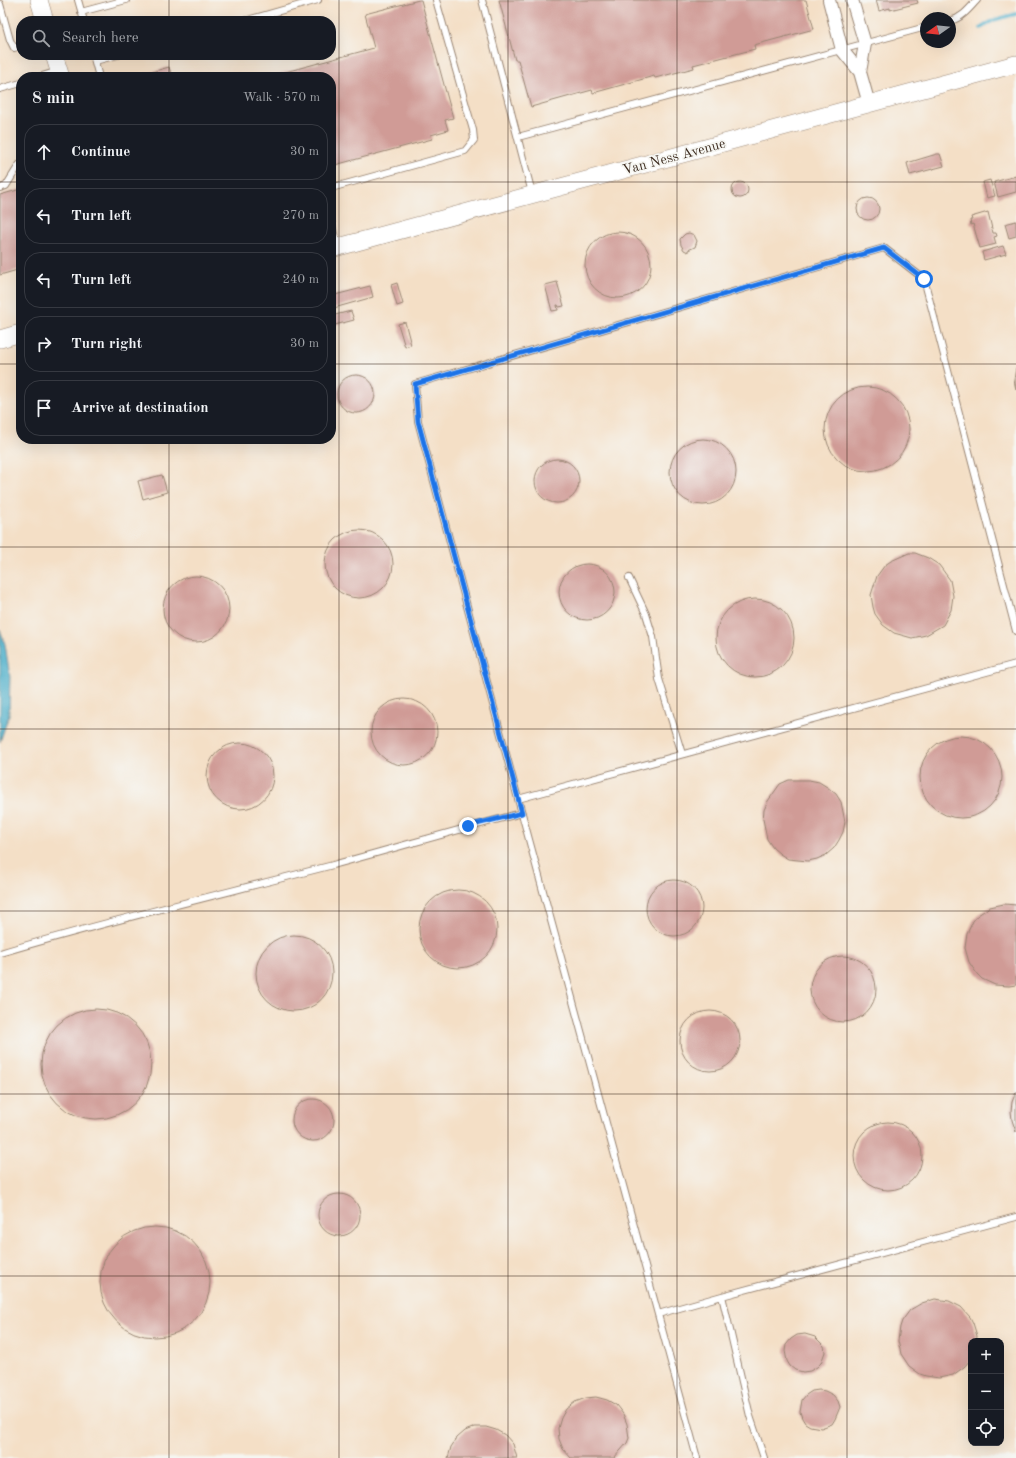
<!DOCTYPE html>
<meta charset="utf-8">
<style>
body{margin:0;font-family:"Old Standard TT",serif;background:#242831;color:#f1f3f6}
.controls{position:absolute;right:12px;bottom:12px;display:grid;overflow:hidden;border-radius:8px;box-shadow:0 4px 16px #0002}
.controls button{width:36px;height:36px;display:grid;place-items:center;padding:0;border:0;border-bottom:1px solid #363941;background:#171b24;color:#f1f3f6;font:20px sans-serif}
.compass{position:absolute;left:920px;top:12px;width:36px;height:36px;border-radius:50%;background:#171b24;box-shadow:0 4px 16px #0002;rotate:255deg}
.stop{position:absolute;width:12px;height:12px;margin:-9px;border:3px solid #1a73e8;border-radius:50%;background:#fff}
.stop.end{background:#1a73e8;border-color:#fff;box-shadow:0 1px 4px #0008}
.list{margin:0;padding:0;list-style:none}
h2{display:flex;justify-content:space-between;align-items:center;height:52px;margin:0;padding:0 16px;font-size:17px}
h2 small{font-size:13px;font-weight:400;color:#9ea1a6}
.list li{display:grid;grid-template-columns:26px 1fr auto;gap:12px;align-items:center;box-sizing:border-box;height:56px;margin:0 8px 8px;padding:0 8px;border:1px solid #363941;border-radius:16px}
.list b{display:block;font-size:15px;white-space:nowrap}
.list em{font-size:13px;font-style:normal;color:#9ea1a6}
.icon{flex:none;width:22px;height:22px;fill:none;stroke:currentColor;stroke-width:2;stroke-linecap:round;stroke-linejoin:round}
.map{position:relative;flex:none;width:1016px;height:1458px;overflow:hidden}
.search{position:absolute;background:#171b24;box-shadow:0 4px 16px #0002;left:16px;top:16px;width:320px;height:44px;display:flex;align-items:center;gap:10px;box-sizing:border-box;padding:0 14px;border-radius:16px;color:#9ea1a6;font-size:15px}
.panel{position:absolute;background:#171b24;box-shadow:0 4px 16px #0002;left:16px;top:72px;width:320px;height:372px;border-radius:16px}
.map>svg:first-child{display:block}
.water{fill:#4aadc9;stroke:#426c74}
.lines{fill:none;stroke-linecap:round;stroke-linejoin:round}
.stream{stroke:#4aadc9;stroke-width:3.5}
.building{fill:#d09b96}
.lane-casing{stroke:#988472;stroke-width:8}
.street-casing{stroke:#988472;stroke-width:14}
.secondary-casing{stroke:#988472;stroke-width:18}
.lane{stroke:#fff;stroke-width:6}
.street{stroke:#fff;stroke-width:12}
.secondary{stroke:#fff;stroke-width:17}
.route{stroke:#1a73e8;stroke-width:5}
.grid{fill:none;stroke:#3b2a1e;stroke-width:1;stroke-opacity:0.55}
.labels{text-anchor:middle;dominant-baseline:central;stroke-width:3.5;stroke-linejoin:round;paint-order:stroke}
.street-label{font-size:14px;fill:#3b2a1e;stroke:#f6f6f2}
</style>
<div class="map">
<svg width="1016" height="1458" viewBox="0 0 1016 1458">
<rect width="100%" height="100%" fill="#f6f6f2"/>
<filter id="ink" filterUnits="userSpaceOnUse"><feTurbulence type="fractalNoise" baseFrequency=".025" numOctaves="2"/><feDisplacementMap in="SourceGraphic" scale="8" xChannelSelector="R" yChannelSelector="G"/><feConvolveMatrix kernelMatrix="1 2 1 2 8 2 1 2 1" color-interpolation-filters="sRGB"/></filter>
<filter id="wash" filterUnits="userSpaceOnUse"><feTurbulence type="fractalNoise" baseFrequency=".012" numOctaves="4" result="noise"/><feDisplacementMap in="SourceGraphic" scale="16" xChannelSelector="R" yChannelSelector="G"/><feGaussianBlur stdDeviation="0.9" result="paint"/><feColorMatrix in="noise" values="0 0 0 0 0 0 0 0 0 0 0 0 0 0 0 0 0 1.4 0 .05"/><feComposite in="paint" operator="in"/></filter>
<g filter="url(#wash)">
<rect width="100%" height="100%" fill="#f4dfc6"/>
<path class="water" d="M 0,629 L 5,644 L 10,677 L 9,715 L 0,742 Z"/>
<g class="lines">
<path class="stream" d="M 981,28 L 994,20 L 1016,14"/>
</g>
<g id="blocks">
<path class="building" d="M 419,0 L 421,0 L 453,118 L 445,120 L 448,130 L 431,135 L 432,139 L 331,166 L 331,77 L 267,77 L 374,48 L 365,14 Z
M 499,0 L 806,0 L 814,29 L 754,45 L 755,49 L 693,65 L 694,68 L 655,78 L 654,76 L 593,93 L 592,90 L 531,107 L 518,60 L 515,60 Z
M 876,0 L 917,0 L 918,3 L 890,10 L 890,8 L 879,11 Z
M 169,67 L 172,77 L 134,77 Z
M 937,154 L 940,154 L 944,166 L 910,175 L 907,163 Z
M 1016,176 L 1016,192 L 998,197 L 994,182 Z
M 990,180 L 995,196 L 987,198 L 983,182 Z
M732 190a8 8 0 1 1 16 0a8 8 0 1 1-16 0Z
M 21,189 L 21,269 L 0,275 L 0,195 Z
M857 209a11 11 0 1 1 22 0a11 11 0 1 1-22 0Z
M 988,212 L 993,233 L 996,233 L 997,236 L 994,237 L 996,244 L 980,248 L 973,224 L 971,225 L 970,220 L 972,220 L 971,217 Z
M 1016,221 L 1016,236 L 1009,238 L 1005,224 Z
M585 265a33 33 0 1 1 66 0a33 33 0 1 1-66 0Z
M 689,233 L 694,235 L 697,241 L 695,247 L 688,250 L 688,252 L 684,250 L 681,245 L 680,239 L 685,234 Z
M 1003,246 L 1006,254 L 984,260 L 982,252 Z
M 557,282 L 564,306 L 559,307 L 558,305 L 557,305 L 558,310 L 552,311 L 545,285 Z
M 397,283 L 403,304 L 397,306 L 391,285 Z
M 370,286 L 373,297 L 334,308 L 335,311 L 331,312 L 331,296 Z
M 351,311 L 354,320 L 331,326 L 331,316 Z
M 405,322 L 411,345 L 405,347 L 398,324 Z
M 1016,368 L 1016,390 L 1014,380 Z
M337 394a19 19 0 1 1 38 0a19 19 0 1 1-38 0Z
M825 429a42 42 0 1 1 84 0a42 42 0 1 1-84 0Z
M670 472a33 33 0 1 1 66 0a33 33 0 1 1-66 0Z
M535 481a22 22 0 1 1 44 0a22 22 0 1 1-44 0Z
M 162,475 L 167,492 L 143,499 L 138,481 Z
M325 564a34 34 0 1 1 68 0a34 34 0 1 1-68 0Z
M 909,553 L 915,553 L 928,558 L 939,565 L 950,580 L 953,596 L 951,610 L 943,625 L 926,635 L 912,638 L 894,633 L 883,625 L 875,614 L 873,607 L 871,595 L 877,576 L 885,565 L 891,561 Z
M559 592a28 28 0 1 1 56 0a28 28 0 1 1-56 0Z
M163 609a33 33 0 1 1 66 0a33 33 0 1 1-66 0Z
M716 638a39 39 0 1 1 78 0a39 39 0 1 1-78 0Z
M371 732a33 33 0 1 1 66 0a33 33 0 1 1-66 0Z
M920 777a41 41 0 1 1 82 0a41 41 0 1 1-82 0Z
M207 776a33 33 0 1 1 66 0a33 33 0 1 1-66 0Z
M 789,780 L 809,780 L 819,782 L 827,787 L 836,794 L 841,802 L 845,822 L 843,832 L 839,840 L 834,848 L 826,855 L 817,859 L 808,861 L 788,859 L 780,854 L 773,848 L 767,839 L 763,819 L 764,810 L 768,801 L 780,784 Z
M646 908a28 28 0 1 1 56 0a28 28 0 1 1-56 0Z
M419 929a39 39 0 1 1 78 0a39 39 0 1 1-78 0Z
M 1004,904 L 1016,905 L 1016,985 L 1009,986 L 995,985 L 982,979 L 977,974 L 969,962 L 965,948 L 967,934 L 973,921 L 978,915 L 990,907 Z
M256 973a38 38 0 1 1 76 0a38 38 0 1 1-76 0Z
M810 989a33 33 0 1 1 66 0a33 33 0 1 1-66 0Z
M41 1064a55 55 0 1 1 110 0a55 55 0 1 1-110 0Z
M680 1041a30 30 0 1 1 60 0a30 30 0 1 1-60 0Z
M 1016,1092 L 1016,1132 L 1012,1120 L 1011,1111 L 1012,1102 Z
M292 1120a21 21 0 1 1 42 0a21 21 0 1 1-42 0Z
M854 1156a34 34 0 1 1 68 0a34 34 0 1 1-68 0Z
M318 1215a21 21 0 1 1 42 0a21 21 0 1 1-42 0Z
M100 1282a55 55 0 1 1 110 0a55 55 0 1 1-110 0Z
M 935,1299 L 949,1301 L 961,1307 L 970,1317 L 973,1323 L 977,1336 L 976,1341 L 971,1341 L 971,1359 L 964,1367 L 953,1375 L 939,1378 L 926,1376 L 920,1374 L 909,1366 L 901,1354 L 898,1341 L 900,1327 L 902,1321 L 910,1310 L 922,1303 Z
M 805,1334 L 815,1337 L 824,1346 L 825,1352 L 821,1363 L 817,1367 L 810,1371 L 803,1372 L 795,1370 L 790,1366 L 787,1361 L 785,1351 L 786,1345 L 791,1339 L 797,1335 Z
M 819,1390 L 825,1391 L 833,1395 L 838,1401 L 840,1407 L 835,1419 L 832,1424 L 821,1428 L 810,1426 L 805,1423 L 802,1418 L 800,1412 L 802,1400 L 806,1395 L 812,1391 Z
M 596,1397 L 607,1400 L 616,1405 L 623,1414 L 627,1424 L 629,1438 L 627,1443 L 614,1458 L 571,1458 L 563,1449 L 559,1439 L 558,1428 L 561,1418 L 566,1409 L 575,1402 L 586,1398 Z
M 475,1427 L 486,1427 L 496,1430 L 505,1435 L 513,1444 L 517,1458 L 448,1458 L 451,1447 L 457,1438 L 465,1431 Z"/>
</g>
</g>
<g filter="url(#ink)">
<use href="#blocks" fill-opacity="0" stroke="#988472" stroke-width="1"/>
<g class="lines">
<g class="lane-casing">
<path id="lane" d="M 78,0 L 84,21
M 482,0 L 532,193
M 0,4 L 10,40 L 14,48 L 21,46
M 81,12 L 126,0
M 244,21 L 318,0
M 950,21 C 962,18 969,9 977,0
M 93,55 L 99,77
M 95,61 L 118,55
M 39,77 L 58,71
M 0,89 L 21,83
M 518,137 L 926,27
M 0,188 L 6,186 L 19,165
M 331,188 L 465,151 L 474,140 L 473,130 L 436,0
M 331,221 L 337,246
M 629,578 L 646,614 L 653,637 L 659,679 L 682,754
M 518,799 L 418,421 L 415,384 L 884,248 L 924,279 L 1016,631
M 0,953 C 110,920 222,894 333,865 C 396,848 459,829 522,813
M 722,1296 L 1016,1217
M 658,1314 L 722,1296 L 750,1416 L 764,1458
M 697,1458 L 518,799 L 1016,664"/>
</g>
<g class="street-casing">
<path id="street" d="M 829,0 L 842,50 L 860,72 L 869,104
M 852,0 L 865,44 L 860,72"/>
</g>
<g class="secondary-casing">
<path id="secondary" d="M 39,0 L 45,21
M 54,55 L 61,77
M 331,249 L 1016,64
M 0,339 L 21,333"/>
</g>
<use href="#lane" class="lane"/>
<use href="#street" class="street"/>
<use href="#secondary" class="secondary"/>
</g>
</g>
<g class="lines" filter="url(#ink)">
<path class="route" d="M 468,826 L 522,813 L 418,421 L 415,384 L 884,248 L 924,279"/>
</g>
<path class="grid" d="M 169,0 L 169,21M 339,0 L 339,1458M 508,0 L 508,1458M 677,0 L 677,1458M 847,0 L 847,1458M 169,55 L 169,77M 0,182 L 21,182M 331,182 L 1016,182M 0,364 L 21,364M 331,364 L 1016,364M 169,439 L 169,1458M 0,547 L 1016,547M 0,729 L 1016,729M 0,911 L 1016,911M 0,1094 L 1016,1094M 0,1276 L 1016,1276"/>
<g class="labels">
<g class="street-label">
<text transform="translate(674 157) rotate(-15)">Van Ness Avenue</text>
</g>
</g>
</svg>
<div class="controls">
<button>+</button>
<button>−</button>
<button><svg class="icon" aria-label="locate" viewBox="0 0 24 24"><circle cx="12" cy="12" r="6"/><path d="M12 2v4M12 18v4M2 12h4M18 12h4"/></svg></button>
</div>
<svg class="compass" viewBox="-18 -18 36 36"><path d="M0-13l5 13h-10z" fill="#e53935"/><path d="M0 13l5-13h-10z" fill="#9ea1a6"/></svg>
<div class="stop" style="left:924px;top:279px"></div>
<div class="stop end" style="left:468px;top:826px"></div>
<div class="search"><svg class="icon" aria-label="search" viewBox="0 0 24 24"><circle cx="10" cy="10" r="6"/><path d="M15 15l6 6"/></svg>Search here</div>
<section class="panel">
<h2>8 min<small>Walk · 570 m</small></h2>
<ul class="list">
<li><svg class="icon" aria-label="ahead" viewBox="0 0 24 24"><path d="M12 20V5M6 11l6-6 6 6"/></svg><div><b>Continue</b></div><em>30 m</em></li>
<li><svg class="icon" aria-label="left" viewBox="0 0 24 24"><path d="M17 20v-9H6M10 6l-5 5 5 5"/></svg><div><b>Turn left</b></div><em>270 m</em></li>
<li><svg class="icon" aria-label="left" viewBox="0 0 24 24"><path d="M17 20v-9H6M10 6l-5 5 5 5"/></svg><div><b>Turn left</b></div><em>240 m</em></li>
<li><svg class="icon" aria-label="right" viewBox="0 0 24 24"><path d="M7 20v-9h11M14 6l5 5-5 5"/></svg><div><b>Turn right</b></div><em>30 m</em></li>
<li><svg class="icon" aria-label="arrive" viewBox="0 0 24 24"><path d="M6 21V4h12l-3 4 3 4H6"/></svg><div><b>Arrive at destination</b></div></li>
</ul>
</section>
</div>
